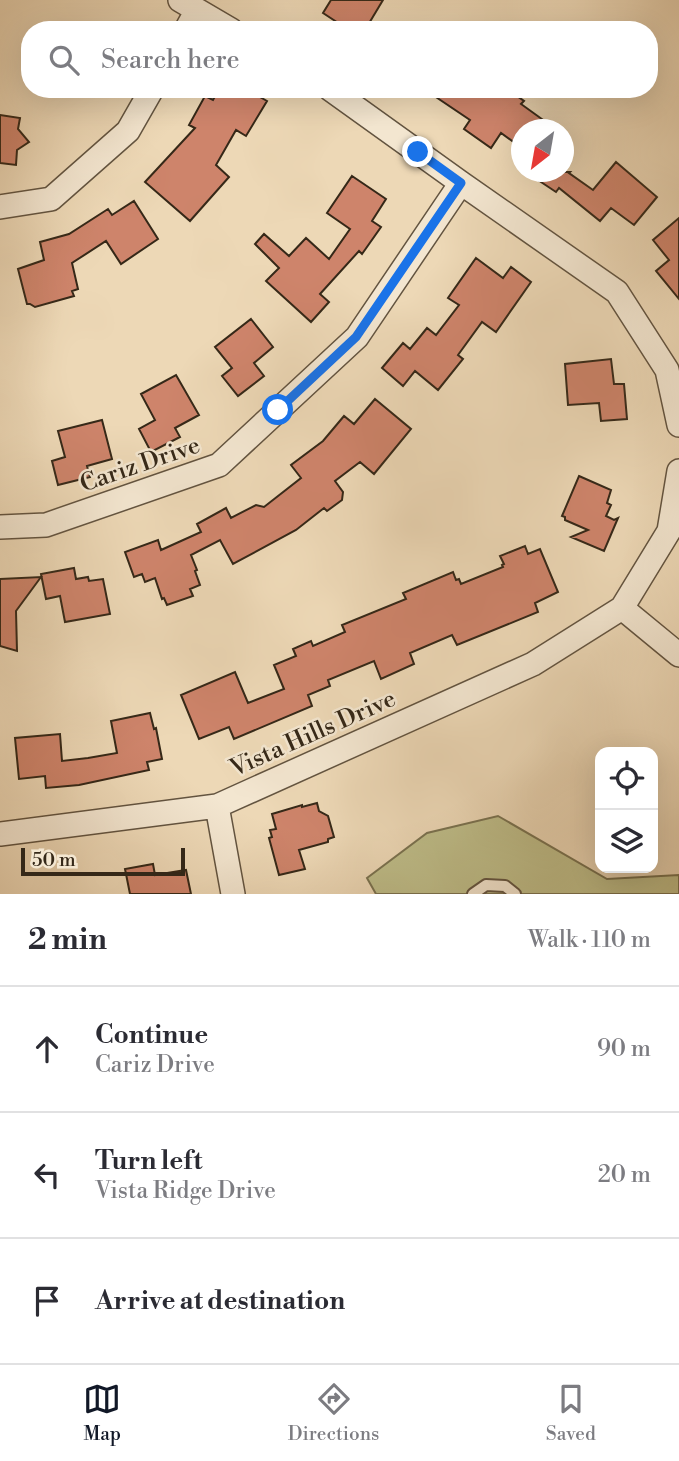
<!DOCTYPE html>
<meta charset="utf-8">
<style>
body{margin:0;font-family:"Libre Bodoni",serif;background:#f7f7f7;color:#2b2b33}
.controls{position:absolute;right:21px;bottom:21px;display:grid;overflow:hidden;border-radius:14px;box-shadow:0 7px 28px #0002}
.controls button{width:63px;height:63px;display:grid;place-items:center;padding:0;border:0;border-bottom:2px solid #e1e1e2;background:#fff;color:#2b2b33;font:35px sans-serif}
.compass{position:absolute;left:511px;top:119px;width:63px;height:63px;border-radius:50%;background:#fff;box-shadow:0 7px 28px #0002;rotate:211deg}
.scale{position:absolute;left:21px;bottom:18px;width:164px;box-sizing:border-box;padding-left:7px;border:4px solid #352818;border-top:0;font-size:19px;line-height:24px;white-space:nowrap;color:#352818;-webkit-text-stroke:5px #f3e6d0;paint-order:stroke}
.stop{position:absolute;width:21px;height:21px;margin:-16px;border:5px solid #1a73e8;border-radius:50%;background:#fff}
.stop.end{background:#1a73e8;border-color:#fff;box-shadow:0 2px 7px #0008}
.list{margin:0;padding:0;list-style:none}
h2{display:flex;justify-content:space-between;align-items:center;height:91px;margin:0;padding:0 28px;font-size:30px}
h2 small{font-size:23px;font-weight:400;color:#7c7c81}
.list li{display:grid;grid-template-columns:46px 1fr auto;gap:21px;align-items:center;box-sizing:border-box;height:126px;padding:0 28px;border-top:2px solid #e1e1e2}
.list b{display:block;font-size:26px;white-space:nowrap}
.list p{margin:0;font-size:23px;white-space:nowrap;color:#7c7c81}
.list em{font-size:23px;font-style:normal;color:#7c7c81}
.icon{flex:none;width:38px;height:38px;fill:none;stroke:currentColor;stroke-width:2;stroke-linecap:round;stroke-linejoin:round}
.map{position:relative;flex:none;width:679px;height:894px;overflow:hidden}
.search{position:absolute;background:#fff;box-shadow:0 7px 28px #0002;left:21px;right:21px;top:21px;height:77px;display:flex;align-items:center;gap:18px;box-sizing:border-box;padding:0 24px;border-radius:28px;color:#7c7c81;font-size:26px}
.sheet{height:469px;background:#fff}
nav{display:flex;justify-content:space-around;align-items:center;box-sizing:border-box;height:98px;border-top:2px solid #e1e1e2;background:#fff;font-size:19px;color:#7c7c81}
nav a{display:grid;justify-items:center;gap:4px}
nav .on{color:#111827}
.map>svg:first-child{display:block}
.green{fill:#bebd89;stroke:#7a7250;stroke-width:2}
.building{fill:#ce846b;stroke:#352818;stroke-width:2}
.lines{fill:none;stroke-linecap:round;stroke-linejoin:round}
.service-casing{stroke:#635440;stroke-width:14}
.minor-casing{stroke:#635440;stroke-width:26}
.service{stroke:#f3e6d0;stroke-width:10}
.minor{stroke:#f3e6d0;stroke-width:23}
.route{stroke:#1a73e8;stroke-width:9}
.labels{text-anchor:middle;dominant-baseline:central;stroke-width:5;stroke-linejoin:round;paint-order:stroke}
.street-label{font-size:24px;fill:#352818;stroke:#f3e6d0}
</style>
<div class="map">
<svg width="679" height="894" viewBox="0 0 679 894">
<rect width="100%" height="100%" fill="#edd8b6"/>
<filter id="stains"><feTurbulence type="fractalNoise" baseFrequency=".00286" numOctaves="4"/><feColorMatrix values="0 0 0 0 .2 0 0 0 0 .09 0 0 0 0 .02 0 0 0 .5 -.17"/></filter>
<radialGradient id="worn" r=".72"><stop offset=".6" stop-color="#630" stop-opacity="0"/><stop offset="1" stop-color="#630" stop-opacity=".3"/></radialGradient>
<path class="green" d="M 498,816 L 607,879 L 679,875 L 679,894 L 376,894 L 367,878 L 427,833 Z"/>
<path class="building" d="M 331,0 L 383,0 L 365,30 L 349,30 L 323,13 Z
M 219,89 L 246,89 L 267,101 L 246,136 L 236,130 L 216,165 L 229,177 L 190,221 L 145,182 L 195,128 L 189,125 L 205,96 L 213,100 Z
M 424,89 L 507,89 L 524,101 L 521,104 L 557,130 L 522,130 L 522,148 L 501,133 L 491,148 L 464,129 L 470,120 Z
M 0,115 L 20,118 L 18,129 L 29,142 L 17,150 L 16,165 L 0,163 Z
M 616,162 L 657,197 L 634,225 L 611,208 L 600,221 L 559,188 L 556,192 L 526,172 L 570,172 L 569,173 L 593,190 Z
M 352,176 L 386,199 L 372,221 L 381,227 L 362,254 L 359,251 L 320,294 L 329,302 L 311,322 L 266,281 L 279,268 L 255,244 L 264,234 L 289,256 L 306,238 L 329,259 L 350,229 L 327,213 Z
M 134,201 L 158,239 L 121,264 L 106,241 L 72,263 L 78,289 L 72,291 L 74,296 L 35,307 L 30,304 L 27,304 L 18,269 L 44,260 L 40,242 L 69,234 L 108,209 L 112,215 Z
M 679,218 L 679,299 L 656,271 L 669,260 L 653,240 Z
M 476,258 L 503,278 L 511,267 L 531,282 L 496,332 L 482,322 L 458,355 L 463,359 L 438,390 L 415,371 L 403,386 L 382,368 L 403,343 L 410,349 L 427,328 L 436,335 L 459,305 L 448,298 Z
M 251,319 L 273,347 L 254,363 L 264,376 L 238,396 L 222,376 L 232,368 L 215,347 Z
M 611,359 L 614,384 L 624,384 L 627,419 L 601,421 L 599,403 L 568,405 L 565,364 Z
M 176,375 L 199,415 L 175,428 L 180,437 L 151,452 L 139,429 L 155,420 L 141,394 Z
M 375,399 L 411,429 L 374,474 L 360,462 L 335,481 L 343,492 L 342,500 L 327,511 L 324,508 L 296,530 L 233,564 L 220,540 L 191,555 L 197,570 L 195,571 L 200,585 L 190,589 L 193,596 L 167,605 L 164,598 L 162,599 L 155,578 L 145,582 L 142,574 L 134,577 L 125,552 L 158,540 L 161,550 L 201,532 L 197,524 L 226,508 L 231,518 L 256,505 L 264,507 L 301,478 L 291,465 L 323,441 L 344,416 L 354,424 Z
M 102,420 L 112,459 L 87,466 L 90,477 L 58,485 L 52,461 L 65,457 L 58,431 Z
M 579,476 L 611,490 L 607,503 L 611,505 L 606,516 L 614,520 L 618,518 L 604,551 L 571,537 L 588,530 L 565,520 L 565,517 L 562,516 Z
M 525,546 L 528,554 L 540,549 L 558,592 L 535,603 L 538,612 L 457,645 L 452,635 L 410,653 L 414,664 L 381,679 L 374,661 L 328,680 L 330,686 L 308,695 L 312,706 L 234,739 L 229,727 L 199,739 L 181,695 L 235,672 L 248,703 L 284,689 L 274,665 L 296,656 L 293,649 L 311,641 L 313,646 L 345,632 L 342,625 L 406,599 L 403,593 L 453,572 L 456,580 L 459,579 L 461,584 L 503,567 L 502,565 L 504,564 L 500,556 Z
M 74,568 L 76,579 L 88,577 L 89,581 L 103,579 L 110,614 L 65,622 L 60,596 L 46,599 L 41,574 Z
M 41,577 L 16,611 L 17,651 L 0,646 L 0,579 Z
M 150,713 L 154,729 L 156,728 L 162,759 L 147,762 L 149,770 L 79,785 L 46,788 L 45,776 L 19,779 L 15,738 L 60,734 L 62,761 L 88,758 L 117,753 L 111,721 Z
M 317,803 L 319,811 L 328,816 L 334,837 L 328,839 L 328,842 L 299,850 L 305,869 L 279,875 L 269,838 L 272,837 L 270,830 L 276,829 L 272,814 L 302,805 L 302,807 Z
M 153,864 L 155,875 L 186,870 L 191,894 L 130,894 L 125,869 Z"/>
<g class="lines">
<g class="service-casing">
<path id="service" d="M 473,894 L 486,885 L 505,886 L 515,894"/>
</g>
<g class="minor-casing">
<path id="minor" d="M 180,0 L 231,30
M 186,30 L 197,10
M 330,89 L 461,183 L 617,292 L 667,370 L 679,425
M 0,207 L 51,199 L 128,131 L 152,89
M 0,527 L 46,525 L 219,465 L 357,337 L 461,183
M 622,608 L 679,655
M 217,806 L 233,894
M 0,834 L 217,806 L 533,664 L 622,608 L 669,531 L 679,471"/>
</g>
<use href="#service" class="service"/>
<use href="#minor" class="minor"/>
</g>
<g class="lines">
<path class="route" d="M 278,410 L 356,337 L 461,183 L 418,152"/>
</g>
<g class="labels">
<g class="street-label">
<text transform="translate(140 465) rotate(-19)">Cariz Drive</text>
<text transform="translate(313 734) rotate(-24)">Vista Hills Drive</text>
</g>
</g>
<rect width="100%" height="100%" filter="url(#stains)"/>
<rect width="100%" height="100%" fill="url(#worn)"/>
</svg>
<div class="controls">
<button><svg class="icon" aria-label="locate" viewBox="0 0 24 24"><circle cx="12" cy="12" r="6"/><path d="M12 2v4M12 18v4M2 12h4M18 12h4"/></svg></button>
<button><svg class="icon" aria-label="layers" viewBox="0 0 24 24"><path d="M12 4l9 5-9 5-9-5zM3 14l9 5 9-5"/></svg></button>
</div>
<svg class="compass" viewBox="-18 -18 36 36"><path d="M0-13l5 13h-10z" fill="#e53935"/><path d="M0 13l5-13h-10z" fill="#7c7c81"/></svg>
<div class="scale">50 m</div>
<div class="stop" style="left:278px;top:410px"></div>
<div class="stop end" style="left:418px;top:152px"></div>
<div class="search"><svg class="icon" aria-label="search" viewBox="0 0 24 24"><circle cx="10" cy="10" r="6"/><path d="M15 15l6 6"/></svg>Search here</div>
</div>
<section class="sheet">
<h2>2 min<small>Walk · 110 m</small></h2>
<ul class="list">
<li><svg class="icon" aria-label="ahead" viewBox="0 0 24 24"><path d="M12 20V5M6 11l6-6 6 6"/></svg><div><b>Continue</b><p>Cariz Drive</p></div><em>90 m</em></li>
<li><svg class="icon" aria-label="left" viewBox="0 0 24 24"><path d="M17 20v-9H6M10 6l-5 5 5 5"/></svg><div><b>Turn left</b><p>Vista Ridge Drive</p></div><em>20 m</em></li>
<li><svg class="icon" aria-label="arrive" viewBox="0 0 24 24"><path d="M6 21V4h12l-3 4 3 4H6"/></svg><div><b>Arrive at destination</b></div></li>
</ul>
</section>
<nav>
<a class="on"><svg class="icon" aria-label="map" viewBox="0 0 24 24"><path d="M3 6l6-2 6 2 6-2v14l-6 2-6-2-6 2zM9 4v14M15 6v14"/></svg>Map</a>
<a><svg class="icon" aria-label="directions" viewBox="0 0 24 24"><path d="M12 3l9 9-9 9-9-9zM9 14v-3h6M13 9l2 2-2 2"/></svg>Directions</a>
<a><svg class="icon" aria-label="saved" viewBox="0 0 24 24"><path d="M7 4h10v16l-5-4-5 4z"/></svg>Saved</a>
</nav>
